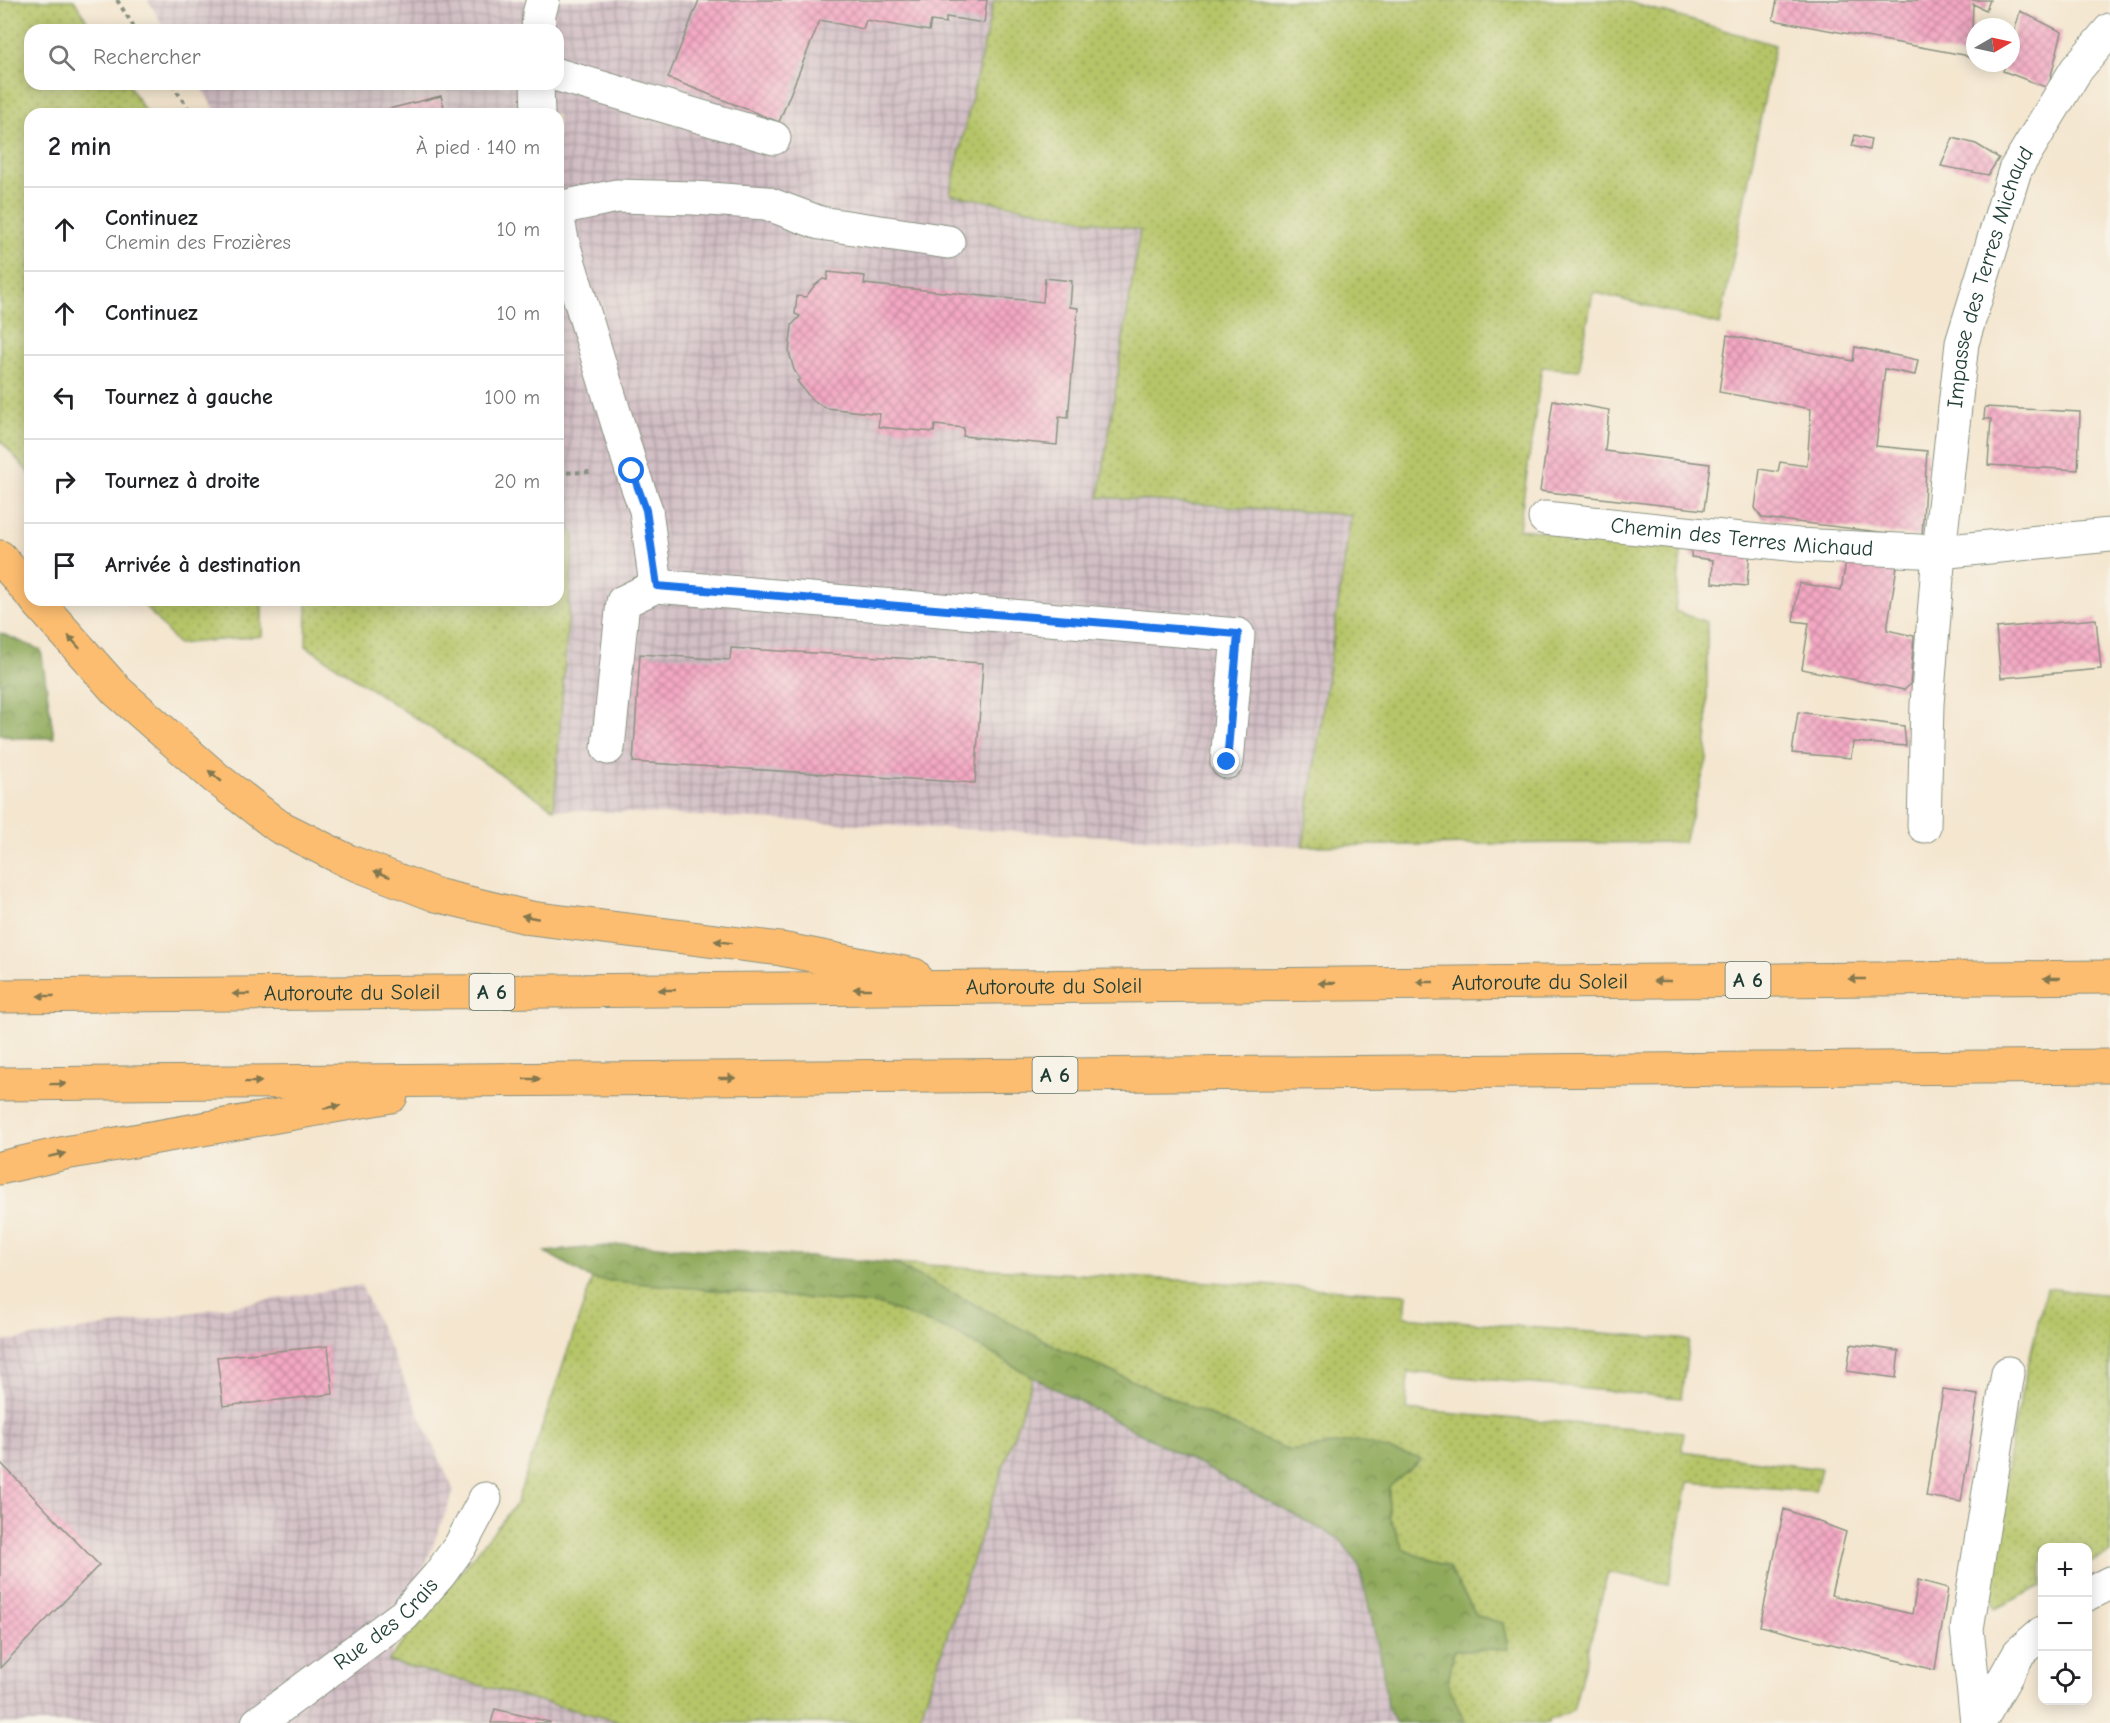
<!DOCTYPE html>
<html lang="fr">
<meta charset="utf-8">
<style>
body{margin:0;font-family:"Comic Neue",sans-serif;background:#f6f6f6;color:#202124}
.controls{position:absolute;right:18px;bottom:18px;display:grid;overflow:hidden;border-radius:12px;box-shadow:0 3px 15px #0003}
.controls button{width:54px;height:54px;display:grid;place-items:center;padding:0;border:0;border-bottom:2px solid #e0e0e0;background:#fff;color:#202124;font:30px sans-serif}
.compass{position:absolute;left:1966px;top:18px;width:54px;height:54px;border-radius:50%;background:#fff;box-shadow:0 3px 15px #0003;rotate:81deg}
.stop{position:absolute;width:18px;height:18px;margin:-14px;border:4px solid #1a73e8;border-radius:50%;background:#fff}
.stop.end{background:#1a73e8;border-color:#fff;box-shadow:0 2px 6px #0008}
.list{margin:0;padding:0;list-style:none}
h2{display:flex;justify-content:space-between;align-items:center;height:78px;margin:0;padding:0 24px;font-size:26px}
h2 small{font-size:20px;font-weight:400;color:#757577}
.list li{display:grid;grid-template-columns:39px 1fr auto;gap:18px;align-items:center;box-sizing:border-box;height:84px;padding:0 24px;border-top:2px solid #e0e0e0}
.list b{display:block;font-size:22px;white-space:nowrap}
.list p{margin:0;font-size:20px;white-space:nowrap;color:#757577}
.list em{font-size:20px;font-style:normal;color:#757577}
.icon{flex:none;width:33px;height:33px;fill:none;stroke:currentColor;stroke-width:2;stroke-linecap:round;stroke-linejoin:round}
.map{position:relative;flex:none;width:2110px;height:1723px;overflow:hidden}
.search{position:absolute;background:#fff;box-shadow:0 3px 15px #0003;left:24px;top:24px;width:540px;height:66px;display:flex;align-items:center;gap:15px;box-sizing:border-box;padding:0 21px;border-radius:18px;color:#757577;font-size:22px}
.panel{position:absolute;background:#fff;box-shadow:0 3px 15px #0003;left:24px;top:108px;width:540px;height:498px;border-radius:18px}
.map>svg:first-child{display:block}
.industrial{fill:url(#industrial-grid)}
.grass{fill:url(#grass-dots);stroke:#6a814e;stroke-width:1.5}
.forest{fill:url(#forest-crowns);stroke:#587448;stroke-width:1.5}
.building{fill:url(#building-cross-hatch)}
.lines{fill:none;stroke-linecap:round;stroke-linejoin:round}
.minor-casing{stroke:#8a9282;stroke-width:35}
.highway-casing{stroke:#8a9282;stroke-width:35}
.path{stroke:#8a9282;stroke-width:4;stroke-dasharray:4.5 4.5;stroke-linecap:butt}
.minor{stroke:#fff;stroke-width:33}
.highway{stroke:#fcbd6f;stroke-width:33}
.oneway{fill:#82774f}
.route{stroke:#1a73e8;stroke-width:8}
.labels{text-anchor:middle;dominant-baseline:central;stroke-width:5;stroke-linejoin:round;paint-order:stroke}
.shield{fill:#f7f3e8;stroke:#60746a;stroke-width:1.5}
.shield-label{font-size:21px;font-weight:bold;fill:#1f3d34}
.street-label{font-size:22px;fill:#1f3d34;stroke:#f7f3e8}
</style>
<div class="map">
<svg width="2110" height="1723" viewBox="0 0 2110 1723">
<defs>
<pattern id="industrial-grid" width="8" height="8" patternUnits="userSpaceOnUse" patternTransform="scale(1.5)"><rect width="8" height="8" fill="#d2bec5"/><path d="M0 4h8M4 0v8" fill="none" stroke="#aa9ca1"/></pattern>
<pattern id="grass-dots" width="8" height="8" patternUnits="userSpaceOnUse" patternTransform="scale(1.5)"><rect width="8" height="8" fill="#b6c567"/><path d="M2 2h.1M6 6h.1" fill="none" stroke="#93a156" stroke-width="1.8" stroke-linecap="round"/></pattern>
<pattern id="forest-crowns" width="20" height="18" patternUnits="userSpaceOnUse" patternTransform="scale(1.5)"><rect width="20" height="18" fill="#90aa5c"/><path d="M2 6a3 3 0 1 1 6 0M12 15a3 3 0 1 1 6 0" fill="none" stroke="#758c4d"/></pattern>
<pattern id="building-cross-hatch" width="8" height="8" patternUnits="userSpaceOnUse" patternTransform="scale(1.5)"><rect width="8" height="8" fill="#f4a7c3"/><path d="M0 0l8 8M0 8l8-8" fill="none" stroke="#c5899f"/></pattern>
</defs>
<rect width="100%" height="100%" fill="#f7f3e8"/>
<filter id="ink" filterUnits="userSpaceOnUse"><feTurbulence type="fractalNoise" baseFrequency=".0167" numOctaves="2"/><feDisplacementMap in="SourceGraphic" scale="12" xChannelSelector="R" yChannelSelector="G"/><feConvolveMatrix kernelMatrix="1 2 1 2 8 2 1 2 1" color-interpolation-filters="sRGB"/></filter>
<filter id="wash" filterUnits="userSpaceOnUse"><feTurbulence type="fractalNoise" baseFrequency=".008" numOctaves="4" result="noise"/><feDisplacementMap in="SourceGraphic" scale="24" xChannelSelector="R" yChannelSelector="G"/><feGaussianBlur stdDeviation="1.35" result="paint"/><feColorMatrix in="noise" values="0 0 0 0 0 0 0 0 0 0 0 0 0 0 0 0 0 1.4 0 .05"/><feComposite in="paint" operator="in"/></filter>
<g filter="url(#wash)">
<rect width="100%" height="100%" fill="#f4e6cf"/>
<path class="industrial" d="M 148,0 L 994,0 L 950,194 L 1141,230 L 1099,497 L 1352,515 L 1303,846 L 554,809 L 574,537 L 558,501 L 558,114 L 218,114 L 199,84 L 558,84 L 558,30 L 166,30 Z
M 361,1285 L 454,1491 L 388,1661 L 624,1723 L 0,1723 L 0,1342 L 165,1317 Z
M 1033,1377 L 1341,1539 L 1359,1565 L 1382,1663 L 1387,1707 L 1396,1723 L 918,1723 Z"/>
<path class="grass" d="M 0,0 L 74,0 L 93,30 L 30,30 L 30,84 L 128,84 L 147,114 L 30,114 L 30,474 L 0,440 Z
M 994,0 L 1622,0 L 1775,45 L 1720,325 L 1593,292 L 1579,370 L 1542,367 L 1519,529 L 1682,545 L 1675,611 L 1707,622 L 1707,760 L 1684,842 L 1303,846 L 1351,515 L 1099,497 L 1140,230 L 950,194 Z
M 558,501 L 574,537 L 554,809 L 306,646 L 307,600 L 558,600 Z
M 140,600 L 262,600 L 262,636 L 178,644 Z
M 894,1263 L 1407,1294 L 1405,1317 L 1689,1340 L 1681,1398 L 1408,1372 L 1406,1410 L 1683,1432 L 1682,1451 L 1821,1469 L 1815,1491 L 1688,1482 L 1669,1584 L 1608,1572 L 1573,1711 L 1549,1720 L 1549,1723 L 1465,1723 L 1448,1684 L 1454,1650 L 1508,1649 L 1503,1623 L 1477,1616 L 1448,1567 L 1404,1550 L 1389,1516 L 1389,1487 L 1421,1460 L 1357,1441 L 1290,1451 L 1061,1349 Z
M 592,1279 L 881,1305 L 956,1333 L 1033,1377 L 918,1723 L 624,1723 L 388,1661 L 516,1504 Z
M 2046,1288 L 2110,1295 L 2110,1553 L 2088,1564 L 2088,1548 L 2042,1548 L 2042,1586 L 1995,1609 L 1989,1591 L 2013,1429 Z"/>
<path class="forest" d="M 0,633 L 41,650 L 54,738 L 13,738 L 0,734 Z
M 628,1244 L 894,1263 L 1061,1349 L 1290,1451 L 1357,1441 L 1422,1459 L 1389,1487 L 1389,1516 L 1404,1550 L 1448,1567 L 1477,1616 L 1503,1623 L 1508,1649 L 1454,1650 L 1448,1684 L 1465,1723 L 1396,1723 L 1387,1707 L 1382,1663 L 1359,1565 L 1340,1539 L 1033,1377 L 956,1333 L 881,1305 L 592,1279 L 545,1252 Z"/>
<g id="blocks">
<path class="building" d="M 699,0 L 987,0 L 984,23 L 946,17 L 946,23 L 931,21 L 929,31 L 866,20 L 863,29 L 820,20 L 779,122 L 668,78 Z
M 1777,0 L 1990,0 L 1986,10 L 1973,4 L 1971,59 L 1964,55 L 1773,20 Z
M 2020,11 L 2062,32 L 2048,88 L 2003,71 L 2006,63 L 2011,63 L 2011,43 Z
M 441,96 L 446,114 L 372,114 L 372,113 Z
M 1855,135 L 1871,139 L 1869,150 L 1852,146 Z
M 1953,138 L 1976,144 L 1999,158 L 1988,175 L 1941,166 Z
M 828,272 L 865,276 L 864,284 L 1043,302 L 1045,278 L 1072,281 L 1070,307 L 1078,308 L 1068,418 L 1059,417 L 1057,445 L 963,436 L 964,428 L 935,425 L 934,432 L 878,427 L 880,414 L 826,408 L 812,400 L 797,381 L 800,379 L 794,370 L 789,352 L 792,325 L 800,316 L 795,314 L 797,296 L 806,297 L 814,286 L 823,279 L 827,280 Z
M 1727,335 L 1853,361 L 1855,347 L 1918,360 L 1915,375 L 1885,369 L 1876,446 L 1927,451 L 1922,537 L 1762,518 L 1755,508 L 1760,469 L 1778,472 L 1780,462 L 1807,466 L 1811,409 L 1719,392 Z
M 1553,400 L 1609,410 L 1605,451 L 1710,464 L 1704,510 L 1540,491 Z
M 1985,407 L 2080,412 L 2078,470 L 1988,465 L 1991,419 L 1984,419 Z
M 1692,539 L 1750,551 L 1747,586 L 1712,583 L 1713,560 L 1691,557 Z
M 1847,556 L 1897,566 L 1887,630 L 1914,636 L 1910,685 L 1904,690 L 1802,669 L 1809,623 L 1793,621 L 1799,583 L 1841,590 Z
M 2096,619 L 2101,669 L 2001,678 L 1996,628 Z
M 731,648 L 983,663 L 975,783 L 633,762 L 640,654 L 730,660 Z
M 1798,712 L 1904,726 L 1906,746 L 1853,742 L 1851,758 L 1792,753 Z
M 1851,1344 L 1899,1351 L 1896,1378 L 1847,1371 Z
M 328,1346 L 333,1394 L 223,1406 L 217,1357 Z
M 1943,1390 L 1978,1395 L 1961,1502 L 1926,1496 Z
M 0,1462 L 99,1565 L 0,1668 Z
M 1784,1509 L 1846,1532 L 1831,1595 L 1912,1614 L 1918,1580 L 1948,1588 L 1935,1670 L 1760,1626 Z
M 495,1709 L 550,1722 L 550,1723 L 491,1723 Z"/>
</g>
</g>
<g filter="url(#ink)">
<use href="#blocks" fill-opacity="0" stroke="#8a9282" stroke-width="1.5"/>
<g class="lines">
<g class="minor-casing">
<g id="minor">
<path d="M 538,30 L 539,14 L 543,0"/>
<path d="M 558,75 L 774,138"/>
<path d="M 537,84 L 538,114"/>
<path d="M 558,208 L 617,196 L 694,198 L 766,203 L 820,223 L 948,242"/>
<path d="M 558,219 L 562,240 L 632,471 L 646,510 L 656,586 L 623,602 L 608,748"/>
<path id="s1" d="M 1545,518 L 1798,545 L 1939,552 L 2110,535"/>
<path d="M 656,586 L 1238,635 L 1227,762"/>
<path id="s2" d="M 1924,826 L 1927,704 L 1939,552 L 1962,343 L 2015,170 L 2076,70 L 2110,30"/>
<path d="M 2088,1594 L 2110,1583"/>
<path id="s3" d="M 258,1723 L 404,1615 L 439,1575 L 460,1546 L 485,1499"/>
<path d="M 1977,1723 L 1967,1629 L 2008,1373"/>
<path d="M 1979,1723 L 2019,1653 L 2042,1633"/>
</g>
</g>
<g class="highway-casing">
<g id="highway">
<path d="M 0,557 L 30,593"/>
<path d="M 36,600 L 117,691 L 216,778 L 278,826 L 348,861 L 436,895 L 531,918 L 781,949 L 914,975"/>
<path id="s4" d="M 0,996 L 2110,977"/>
<path d="M 0,1084 L 2110,1066"/>
<path d="M 0,1168 L 65,1153 L 391,1096"/>
</g>
</g>
<path class="path" d="M 117,0 L 136,30
M 172,84 L 192,114
M 558,473 L 593,472"/>
<use href="#minor" class="minor"/>
<use href="#highway" class="highway"/>
</g>
<defs><path id="oneway-solid" d="M-6-.8H1V-3.2L6.5 0L1 3.2V.8H-6Z" transform="scale(1.5)"/></defs>
<g class="oneway">
<use href="#oneway-solid" transform="translate(74 642) rotate(-132)"/>
<use href="#oneway-solid" transform="translate(215 776) rotate(-140)"/>
<use href="#oneway-solid" transform="translate(382 874) rotate(-159)"/>
<use href="#oneway-solid" transform="translate(530 917) rotate(-169)"/>
<use href="#oneway-solid" transform="translate(723 942) rotate(-173)"/>
<use href="#oneway-solid" transform="translate(2052 978) rotate(180)"/>
<use href="#oneway-solid" transform="translate(1857 979) rotate(180)"/>
<use href="#oneway-solid" transform="translate(1662 981) rotate(180)"/>
<use href="#oneway-solid" transform="translate(1425 982) rotate(180)"/>
<use href="#oneway-solid" transform="translate(1327 983) rotate(179)"/>
<use href="#oneway-solid" transform="translate(862 989) rotate(180)"/>
<use href="#oneway-solid" transform="translate(667 990) rotate(180)"/>
<use href="#oneway-solid" transform="translate(241 994) rotate(180)"/>
<use href="#oneway-solid" transform="translate(46 996) rotate(180)"/>
<use href="#oneway-solid" transform="translate(727 1078)"/>
<use href="#oneway-solid" transform="translate(532 1079)"/>
<use href="#oneway-solid" transform="translate(253 1082) rotate(-1)"/>
<use href="#oneway-solid" transform="translate(58 1084) rotate(-1)"/>
<use href="#oneway-solid" transform="translate(332 1107) rotate(-10)"/>
<use href="#oneway-solid" transform="translate(57 1155) rotate(-12)"/>
</g>
</g>
<g class="lines" filter="url(#ink)">
<path class="route" d="M 632,471 L 646,510 L 657,586 L 1238,634 L 1227,762"/>
</g>
<g class="labels">
<g class="shield">
<rect x="1725.5" y="962" width="45" height="36" rx="4.5"/>
<rect x="469.5" y="974" width="45" height="36" rx="4.5"/>
<rect x="1032.5" y="1057" width="45" height="36" rx="4.5"/>
</g>
<g class="shield-label">
<text x="1748" y="980">A 6</text>
<text x="492" y="992">A 6</text>
<text x="1055" y="1075">A 6</text>
</g>
<g class="street-label">
<text stroke="none"><textPath href="#s2" startOffset="555">Impasse des Terres Michaud</textPath></text>
<text stroke="none"><textPath href="#s1" startOffset="198">Chemin des Terres Michaud</textPath></text>
<text stroke="none"><textPath href="#s4" startOffset="1540">Autoroute du Soleil</textPath></text>
<text stroke="none"><textPath href="#s4" startOffset="1054">Autoroute du Soleil</textPath></text>
<text stroke="none"><textPath href="#s4" startOffset="352">Autoroute du Soleil</textPath></text>
<text stroke="none"><textPath href="#s3" startOffset="162">Rue des Crais</textPath></text>
</g>
</g>
</svg>
<div class="controls">
<button>+</button>
<button>−</button>
<button><svg class="icon" aria-label="locate" viewBox="0 0 24 24"><circle cx="12" cy="12" r="6"/><path d="M12 2v4M12 18v4M2 12h4M18 12h4"/></svg></button>
</div>
<svg class="compass" viewBox="-18 -18 36 36"><path d="M0-13l5 13h-10z" fill="#e53935"/><path d="M0 13l5-13h-10z" fill="#757577"/></svg>
<div class="stop" style="left:632px;top:471px"></div>
<div class="stop end" style="left:1227px;top:762px"></div>
<div class="search"><svg class="icon" aria-label="search" viewBox="0 0 24 24"><circle cx="10" cy="10" r="6"/><path d="M15 15l6 6"/></svg>Rechercher</div>
<section class="panel">
<h2>2 min<small>À pied · 140 m</small></h2>
<ul class="list">
<li><svg class="icon" aria-label="ahead" viewBox="0 0 24 24"><path d="M12 20V5M6 11l6-6 6 6"/></svg><div><b>Continuez</b><p>Chemin des Frozières</p></div><em>10 m</em></li>
<li><svg class="icon" aria-label="ahead" viewBox="0 0 24 24"><path d="M12 20V5M6 11l6-6 6 6"/></svg><div><b>Continuez</b></div><em>10 m</em></li>
<li><svg class="icon" aria-label="left" viewBox="0 0 24 24"><path d="M17 20v-9H6M10 6l-5 5 5 5"/></svg><div><b>Tournez à gauche</b></div><em>100 m</em></li>
<li><svg class="icon" aria-label="right" viewBox="0 0 24 24"><path d="M7 20v-9h11M14 6l5 5-5 5"/></svg><div><b>Tournez à droite</b></div><em>20 m</em></li>
<li><svg class="icon" aria-label="arrive" viewBox="0 0 24 24"><path d="M6 21V4h12l-3 4 3 4H6"/></svg><div><b>Arrivée à destination</b></div></li>
</ul>
</section>
</div>
